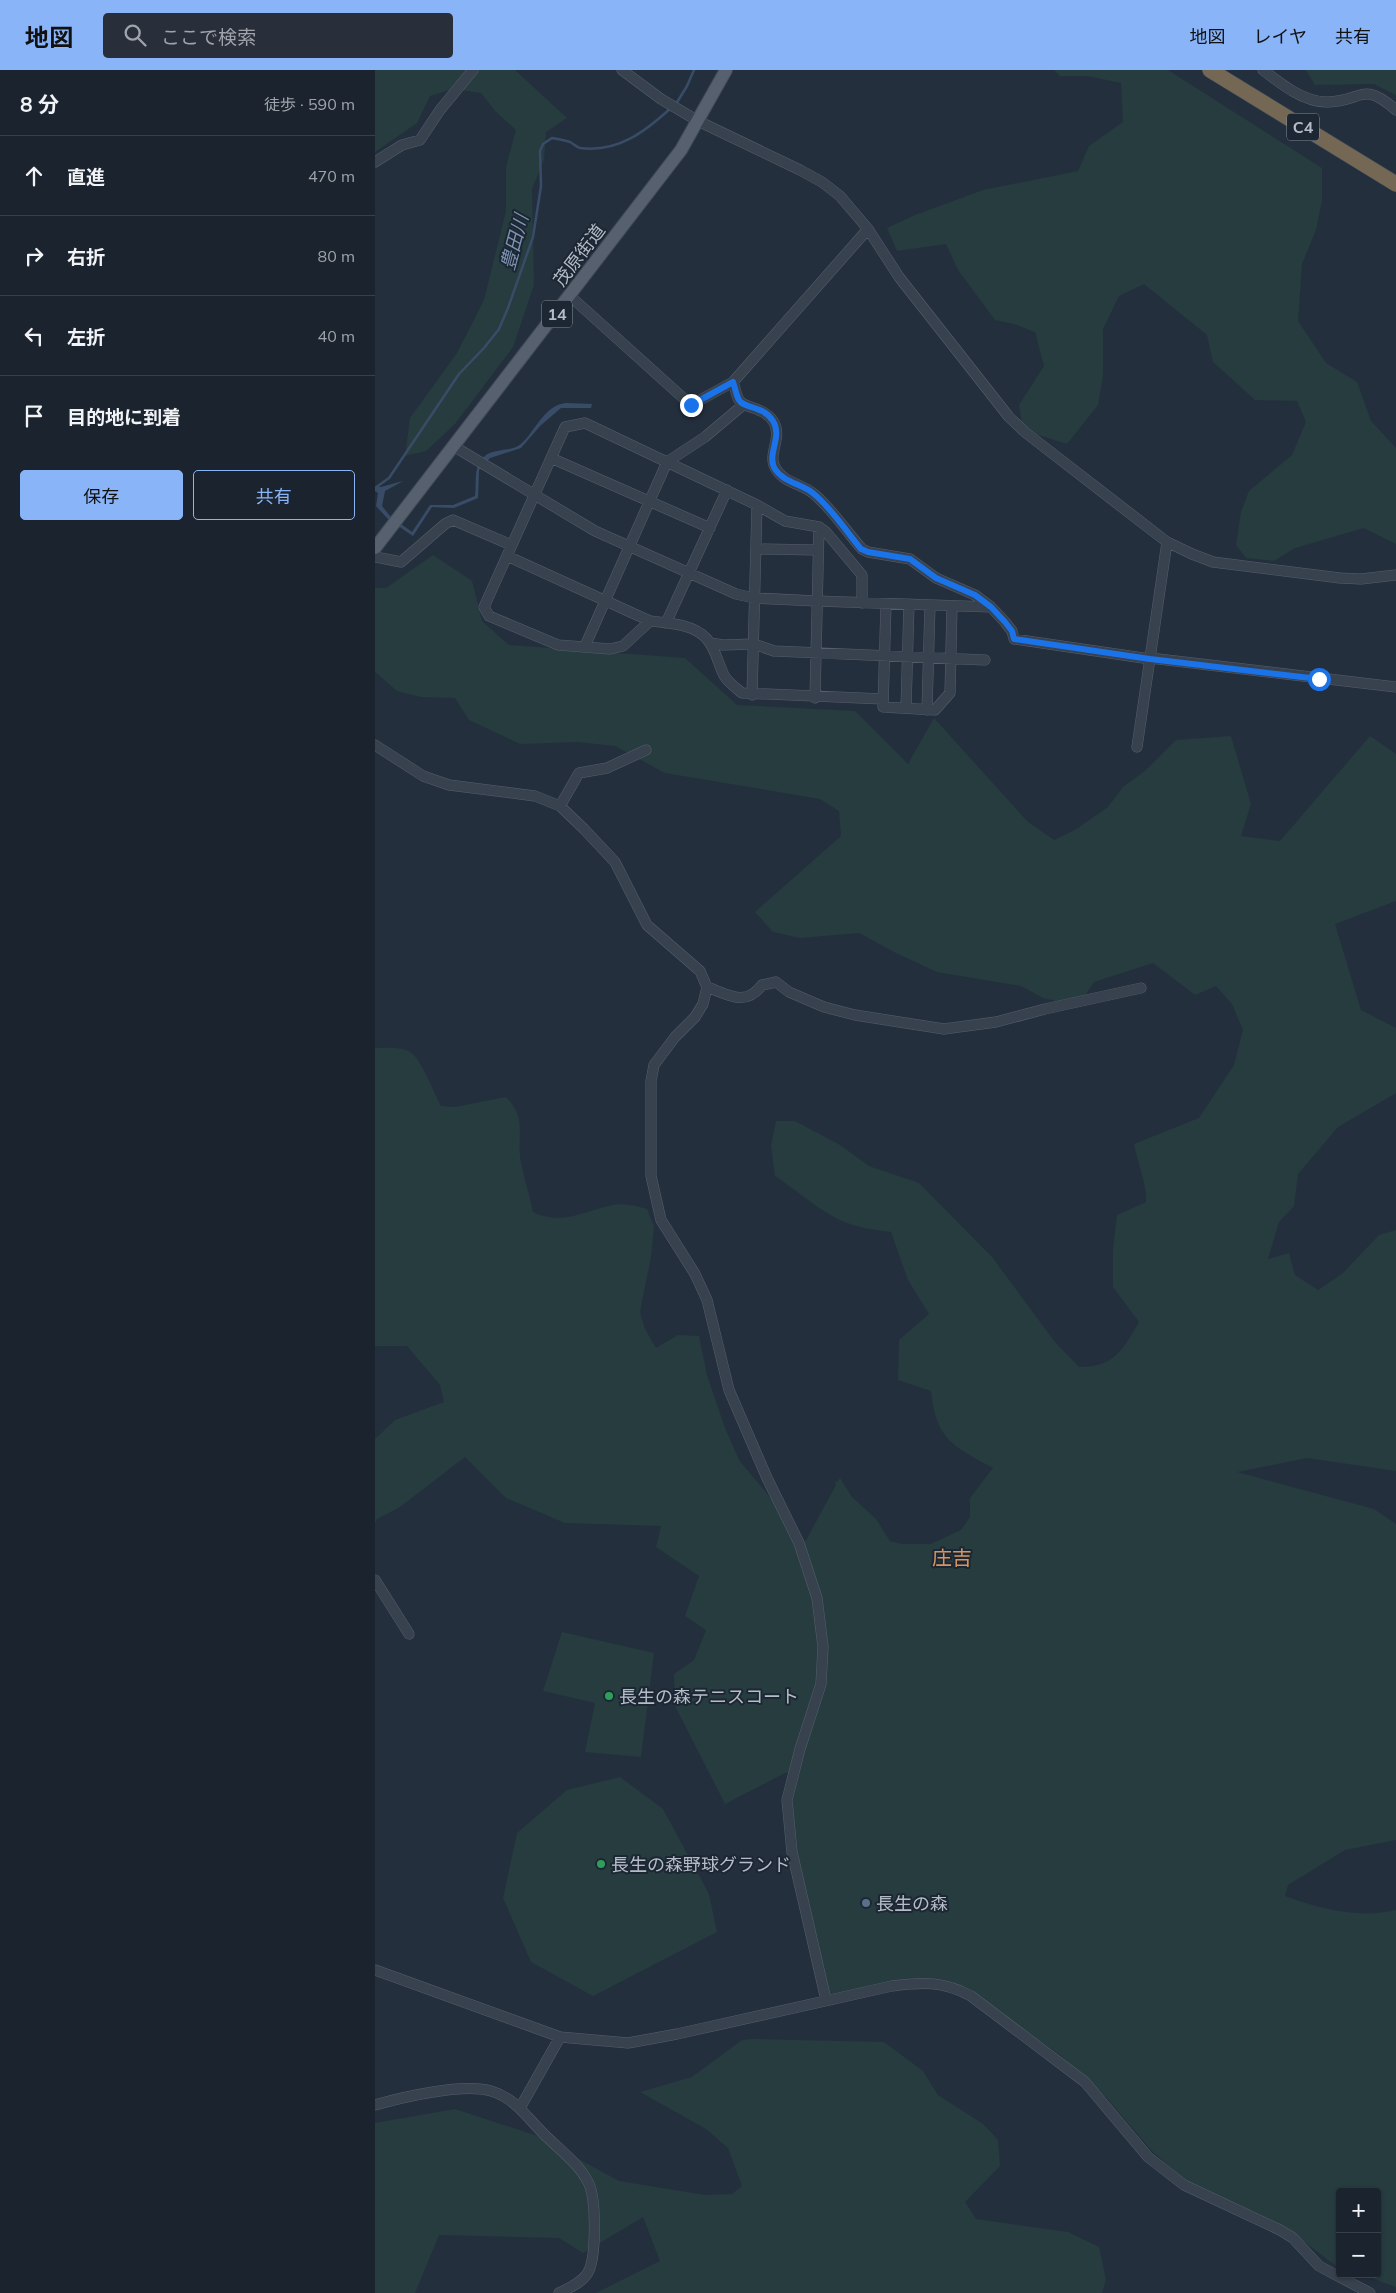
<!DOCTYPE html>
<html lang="ja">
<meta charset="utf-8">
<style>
body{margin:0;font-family:Mulish,"Noto Sans JP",sans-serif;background:#282f3a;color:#f1f3f6}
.controls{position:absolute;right:15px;bottom:15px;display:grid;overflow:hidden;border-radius:5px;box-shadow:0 1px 4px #0004}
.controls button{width:45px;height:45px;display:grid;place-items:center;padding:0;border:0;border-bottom:1px solid #39404a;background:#1b232e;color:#f1f3f6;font:25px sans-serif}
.stop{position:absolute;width:15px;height:15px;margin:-11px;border:4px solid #1a73e8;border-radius:50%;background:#fff}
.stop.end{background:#1a73e8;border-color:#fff;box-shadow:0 1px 5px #0008}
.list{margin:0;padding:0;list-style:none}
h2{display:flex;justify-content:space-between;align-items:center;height:65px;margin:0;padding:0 20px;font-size:21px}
h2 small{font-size:16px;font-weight:400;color:#a0a4aa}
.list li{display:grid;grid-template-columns:32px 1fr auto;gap:15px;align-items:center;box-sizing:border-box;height:80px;padding:0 20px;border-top:1px solid #39404a}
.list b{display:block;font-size:19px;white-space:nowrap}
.list em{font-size:16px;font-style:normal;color:#a0a4aa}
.actions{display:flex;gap:10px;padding:15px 20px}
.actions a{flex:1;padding:11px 0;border:1px solid #8ab4f8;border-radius:5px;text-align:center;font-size:18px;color:#8ab4f8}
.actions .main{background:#8ab4f8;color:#111}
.icon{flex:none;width:28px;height:28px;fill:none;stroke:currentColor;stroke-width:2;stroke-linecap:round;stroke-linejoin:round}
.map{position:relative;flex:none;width:1021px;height:2223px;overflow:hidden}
header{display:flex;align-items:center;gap:30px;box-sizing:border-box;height:70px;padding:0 25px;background:#8ab4f8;color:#111}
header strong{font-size:24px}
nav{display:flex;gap:28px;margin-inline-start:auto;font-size:18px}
.search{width:350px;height:45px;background:#282f3a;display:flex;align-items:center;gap:12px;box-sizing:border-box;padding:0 18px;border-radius:5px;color:#a0a4aa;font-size:19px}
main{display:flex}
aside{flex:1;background:#1b232e}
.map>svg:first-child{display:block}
.green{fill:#263c3f}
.water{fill:#394c67}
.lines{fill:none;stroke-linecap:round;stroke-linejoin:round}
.stream{stroke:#394c67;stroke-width:2.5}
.minor-casing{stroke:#565f6c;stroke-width:11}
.major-casing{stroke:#414a57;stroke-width:14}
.highway-casing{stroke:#434c59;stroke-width:16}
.minor{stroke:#38414e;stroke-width:10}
.major{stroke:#56606e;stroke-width:12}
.highway{stroke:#746855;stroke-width:15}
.route{stroke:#1a73e8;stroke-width:6}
.leisure-dot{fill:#2e9e5b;stroke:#1d2633;stroke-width:2}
.service-dot{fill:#5c6f8a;stroke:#1d2633;stroke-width:2}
.labels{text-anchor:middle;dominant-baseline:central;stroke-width:4;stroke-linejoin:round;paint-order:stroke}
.shield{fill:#1d2633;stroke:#878f9c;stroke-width:1}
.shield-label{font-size:16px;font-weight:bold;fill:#b4bcc9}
.street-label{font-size:18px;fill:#b4bcc9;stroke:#1d2633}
.poi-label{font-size:18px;fill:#b4bcc9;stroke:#1d2633;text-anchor:start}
.water-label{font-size:19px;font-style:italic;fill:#7c92b1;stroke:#1d2633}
.quarter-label{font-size:20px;fill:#d59563;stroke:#1d2633}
</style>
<header>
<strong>地図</strong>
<div class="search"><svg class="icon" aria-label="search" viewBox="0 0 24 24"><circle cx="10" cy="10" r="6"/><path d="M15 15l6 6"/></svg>ここで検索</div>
<nav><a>地図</a><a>レイヤ</a><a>共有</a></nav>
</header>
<main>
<aside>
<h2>8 分<small>徒歩 · 590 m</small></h2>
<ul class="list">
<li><svg class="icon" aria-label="ahead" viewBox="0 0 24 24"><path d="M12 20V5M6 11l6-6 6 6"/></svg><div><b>直進</b></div><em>470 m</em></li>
<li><svg class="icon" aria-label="right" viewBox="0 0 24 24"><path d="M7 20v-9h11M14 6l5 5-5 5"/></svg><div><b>右折</b></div><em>80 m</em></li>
<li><svg class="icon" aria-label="left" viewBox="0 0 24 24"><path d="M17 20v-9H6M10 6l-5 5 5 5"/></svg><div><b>左折</b></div><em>40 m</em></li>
<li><svg class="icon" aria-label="arrive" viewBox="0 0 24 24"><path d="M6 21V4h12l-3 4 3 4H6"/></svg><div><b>目的地に到着</b></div></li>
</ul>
<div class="actions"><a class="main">保存</a><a>共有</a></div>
</aside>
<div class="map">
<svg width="1021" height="2223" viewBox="0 0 1021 2223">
<rect width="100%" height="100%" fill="#242f3e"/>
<path class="green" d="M 0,0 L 140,0 L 192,48 L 171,62 L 169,90 L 157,119 L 159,215 L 138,277 L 80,354 L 51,381 L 30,386 L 35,348 L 82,283 L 109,230 L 131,141 L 131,97 L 141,60 L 121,42 L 106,23 L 78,19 L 55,26 L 42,53 L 0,82 Z
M 679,0 L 793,0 L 947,98 L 947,131 L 941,160 L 927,194 L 923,251 L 951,293 L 982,312 L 996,351 L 1021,378 L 1021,474 L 989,458 L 920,478 L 899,491 L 871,488 L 861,475 L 866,442 L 874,421 L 917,385 L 931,352 L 922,331 L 880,330 L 838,292 L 832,265 L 769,214 L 744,226 L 728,259 L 728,305 L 723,335 L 692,374 L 648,360 L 644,335 L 669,296 L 660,262 L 639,254 L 620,250 L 583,200 L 571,174 L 522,181 L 512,158 L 540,145 L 608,120 L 703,101 L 714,76 L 748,52 L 746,13 L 712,6 L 685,6 Z
M 931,0 L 1021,0 L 1021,25 L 999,14 L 940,15 Z
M 58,485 L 97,511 L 107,551 L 134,575 L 310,588 L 362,635 L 480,641 L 533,694 L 559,648 L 652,751 L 679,770 L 700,760 L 733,737 L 748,717 L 771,700 L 801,670 L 856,666 L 876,734 L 866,766 L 905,771 L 995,666 L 1021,684 L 1021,831 L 960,854 L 986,940 L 1021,958 L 1021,1023 L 963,1057 L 923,1104 L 919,1136 L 904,1152 L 893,1189 L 914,1183 L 920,1205 L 943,1220 L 967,1204 L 1004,1165 L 1021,1160 L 1021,1401 L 932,1388 L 862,1402 L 999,1439 L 1021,1454 L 1021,1770 L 970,1780 L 913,1815 L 910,1826 C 945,1839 984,1849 1021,1840 L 1021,2217 L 985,2204 L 1002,2204 L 1002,2122 L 965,2122 L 965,2197 L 961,2196 L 913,2159 L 810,2111 L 775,2079 L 730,2026 L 685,1985 L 586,1916 L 565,1910 L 549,1908 L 453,1924 L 418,1764 L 418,1728 L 425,1702 L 410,1703 L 350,1734 L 300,1636 L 299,1604 L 319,1590 L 331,1560 L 310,1546 L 324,1506 L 281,1477 L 286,1456 L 190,1453 L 131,1428 L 90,1387 L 25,1437 L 2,1449 L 0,1453 L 0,1369 L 20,1350 L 69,1332 L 65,1315 L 32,1276 L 0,1276 L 0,978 C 11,978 25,976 35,982 C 46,988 59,1023 66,1036 L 80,1037 L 131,1027 C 153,1049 141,1066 146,1093 C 149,1109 155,1125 158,1142 C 188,1156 208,1141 238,1135 C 250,1133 261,1136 272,1139 L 279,1156 L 276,1187 L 265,1242 L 270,1259 L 281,1278 L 303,1265 L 324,1266 L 332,1305 L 350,1358 L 364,1390 L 410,1445 L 429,1474 L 461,1415 L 460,1411 L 462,1412 L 465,1408 L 477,1427 L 501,1449 L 515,1471 L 526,1474 L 556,1474 L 586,1460 L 595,1447 L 595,1428 L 618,1398 C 578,1376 561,1370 556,1321 L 523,1310 L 524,1270 L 554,1244 L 533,1210 L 516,1162 C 503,1160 490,1159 478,1155 C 451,1147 424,1122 400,1106 L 396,1076 L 401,1051 L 420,1051 L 465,1075 L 494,1096 L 544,1113 L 617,1187 L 680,1272 L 704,1297 C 739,1297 748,1280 764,1252 L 738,1217 L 738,1179 L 742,1145 L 771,1132 C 773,1118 762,1091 759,1074 L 824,1048 L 859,995 L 868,960 L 857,934 L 841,916 L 820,925 L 778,893 L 719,912 L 703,936 L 668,928 L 646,916 L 562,902 L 521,883 L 484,863 L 425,868 L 398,862 L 380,842 L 466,766 L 464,741 L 445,729 L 290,703 L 240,676 L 202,672 L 145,674 L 94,650 L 80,628 L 46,627 L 22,621 L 0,602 L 0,518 L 11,518 Z
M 187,1562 L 279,1583 L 266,1687 L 210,1682 L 220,1633 L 168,1621 Z
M 245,1707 L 288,1739 L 334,1824 L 342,1862 L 218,1926 L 156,1892 L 128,1828 L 142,1763 L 192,1720 Z
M 377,1969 L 509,1972 L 548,2001 L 563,2025 L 608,2054 L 623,2070 L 625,2096 L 590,2132 L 601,2149 L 693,2162 L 724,2177 L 731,2210 L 727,2223 L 221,2223 L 285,2191 L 268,2147 L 208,2183 L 184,2168 L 64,2165 L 40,2223 L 0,2223 L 0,2053 L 80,2039 L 160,2065 L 244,2111 L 330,2125 L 357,2124 L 367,2116 L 353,2078 L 331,2059 L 265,2022 L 317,2007 L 367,1970 Z"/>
<path class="water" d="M 191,333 L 217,334 L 216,338 L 186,338 L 165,356 L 146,378 L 115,388 L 104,400 L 103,428 L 79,438 L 57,437 L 38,466 L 13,449 L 1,436 L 3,423 L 0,421 L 0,416 L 6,417 L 28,411 L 10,421 L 7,436 L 15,446 L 37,462 L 55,435 L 78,435 L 100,426 C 102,413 98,400 107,389 C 116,377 135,383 146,374 C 160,362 169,335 191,333 Z"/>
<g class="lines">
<path class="stream" d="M 301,34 L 312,16 L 319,0
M 0,418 L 14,408 L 84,304 L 109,278 L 124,259 L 133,238 L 158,167 L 166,116 L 165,81 L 168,74 L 177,68 C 183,69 189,70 195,72 C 199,74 201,77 205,78 C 243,83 271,61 297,37"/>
<g class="minor-casing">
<path id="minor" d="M 247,0 L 286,29 L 323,51 L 425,100 L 447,112 L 465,126 L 493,159 L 524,207 L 634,347 L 651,363 L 792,472 L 817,484 L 838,492 L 965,508 L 986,509 L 1021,505
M 888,0 C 906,14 930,33 953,32 C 989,31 986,10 1021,40
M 0,92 L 27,75 L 45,70 L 65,40 L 98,0
M 195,226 L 316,335 L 358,312 L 493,159
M 358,312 C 360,317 361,325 364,330 C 369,339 388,336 398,351 C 409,367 391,385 401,399 C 409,413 428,414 439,424 C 457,439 471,461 487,479 L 493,482 L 535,489 L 561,508 L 600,525 L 616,537 L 630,552 L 637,561 L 639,569 L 775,589
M 80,377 L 220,461 L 361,524 L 379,528 L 442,531 L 616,537
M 176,388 L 335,458
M 381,479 L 443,480
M 132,486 L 275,551
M 0,487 L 26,492 L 70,454 L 78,450 L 136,475
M 487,533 L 487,505 L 451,462 L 444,457 L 410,451 L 382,435 L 210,353 L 190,357 L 109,537 L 114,546 L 183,575 L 235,579 L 248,576 L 275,551 C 293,553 318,554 331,568 C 341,578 343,595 350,607 C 354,613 361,618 367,623 L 508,629
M 511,534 L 508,637 L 560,640 L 575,623 L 577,536
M 291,553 L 352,420
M 335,573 L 348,575 L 379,574 L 399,581 L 610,590
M 210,576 L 292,392 L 330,367 L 368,335
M 775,588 L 1021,617
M 377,625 L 382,435
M 440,628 L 444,457
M 531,638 L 534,534
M 552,640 L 555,535
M 0,675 L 48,706 L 74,715 L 160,726 L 185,736 L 209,759 L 240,792 L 272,855 L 325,901 L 332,917 L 328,934 L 320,947 L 300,967 L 279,995 L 276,1011 L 276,1106 L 286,1150 L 320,1204 L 332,1230 L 354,1320 L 392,1408 L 424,1473 L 442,1528 L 448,1577 L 446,1614 L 425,1679 L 412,1730 L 417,1782 L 451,1930
M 762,677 L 792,472
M 185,736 L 204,703 L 232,698 L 271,680
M 332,917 C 354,925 371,937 387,915 L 401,912 L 414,922 L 449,937 L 480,945 L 569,959 L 621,952 L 670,939 L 766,918
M 0,1510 L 34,1564
M 0,1900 L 185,1967 L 253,1973 L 302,1964 L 517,1916 C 548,1912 568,1911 596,1926 L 710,2012 L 773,2087 L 809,2115 L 905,2160 L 918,2168 L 944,2196 L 995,2223
M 0,2035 C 28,2027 88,2013 116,2021 C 137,2027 149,2043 163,2058 C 179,2076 204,2092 214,2114 C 221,2130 222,2190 212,2204 C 206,2213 194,2218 184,2223
M 145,2038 L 185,1967"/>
</g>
<g class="major-casing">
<path id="major" d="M 0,478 L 306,80 L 351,0"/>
</g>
<g class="highway-casing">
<path id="highway" d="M 835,0 L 1021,114"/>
</g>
<use href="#minor" class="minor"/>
<use href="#major" class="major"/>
<use href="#highway" class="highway"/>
</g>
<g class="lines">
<path class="route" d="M 316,335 L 358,312 C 360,317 361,325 364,330 C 369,339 388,335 398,351 C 408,367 391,385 400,399 C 409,413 428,414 439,424 C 457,439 471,461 486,479 L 493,482 L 535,489 L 561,508 L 600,525 L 616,537 L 630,552 L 637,561 L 639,569 L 775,589 L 944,609"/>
</g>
<g class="leisure-dot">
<circle cx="234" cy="1626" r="5"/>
<circle cx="226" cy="1794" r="5"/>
</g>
<circle class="service-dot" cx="491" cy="1833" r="5"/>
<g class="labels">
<g class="shield">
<rect x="912" y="43.5" width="32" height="27" rx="4"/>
<rect x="167" y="230.5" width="30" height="27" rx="4"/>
</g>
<g class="shield-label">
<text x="928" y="57">C4</text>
<text x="182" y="244">14</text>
</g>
<g class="street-label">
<text transform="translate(204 185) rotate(-53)">茂原街道</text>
</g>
<g class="poi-label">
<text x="244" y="1626">長生の森テニスコート</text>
<text x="236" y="1794">長生の森野球グランド</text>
<text x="501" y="1833">長生の森</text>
</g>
<g class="water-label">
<text transform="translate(139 172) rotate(-75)">豊田川</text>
</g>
<g class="quarter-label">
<text x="577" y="1487">庄吉</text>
</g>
</g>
</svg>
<div class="controls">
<button>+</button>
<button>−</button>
</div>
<div class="stop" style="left:944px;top:609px"></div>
<div class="stop end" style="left:316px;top:335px"></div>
</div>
</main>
